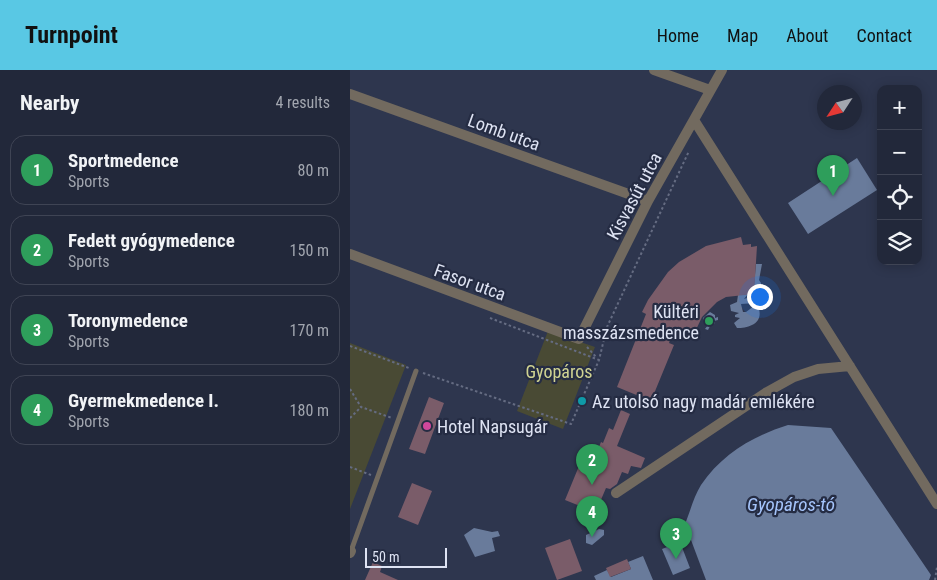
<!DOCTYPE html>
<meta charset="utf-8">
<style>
body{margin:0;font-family:"Roboto Condensed",sans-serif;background:#2a3042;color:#f1f3f6}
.controls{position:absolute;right:15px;top:15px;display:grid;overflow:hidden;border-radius:10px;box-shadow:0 2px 12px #0003}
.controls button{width:45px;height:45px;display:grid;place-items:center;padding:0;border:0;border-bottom:1px solid #3f4454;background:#22283a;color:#f1f3f6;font:25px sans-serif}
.compass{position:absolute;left:467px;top:15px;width:45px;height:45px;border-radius:50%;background:#22283a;box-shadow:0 2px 12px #0003;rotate:234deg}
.scale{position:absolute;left:15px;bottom:12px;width:82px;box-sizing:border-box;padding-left:5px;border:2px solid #dee3f3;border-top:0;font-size:14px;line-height:18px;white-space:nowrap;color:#dee3f3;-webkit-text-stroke:4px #252c43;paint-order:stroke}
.you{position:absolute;left:409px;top:226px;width:18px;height:18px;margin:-12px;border:4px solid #fff;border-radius:50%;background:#1a73e8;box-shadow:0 0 0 8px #1a73e833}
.badge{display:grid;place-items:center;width:32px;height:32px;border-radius:50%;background:#59c8e4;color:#fff;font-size:16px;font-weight:700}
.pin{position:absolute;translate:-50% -41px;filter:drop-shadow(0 1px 2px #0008)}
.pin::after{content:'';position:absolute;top:26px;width:18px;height:15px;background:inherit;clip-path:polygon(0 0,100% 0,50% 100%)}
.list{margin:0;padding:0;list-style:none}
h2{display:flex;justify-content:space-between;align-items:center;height:65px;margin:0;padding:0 20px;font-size:21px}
h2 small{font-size:16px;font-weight:400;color:#a2a6af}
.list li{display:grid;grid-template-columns:32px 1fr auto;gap:15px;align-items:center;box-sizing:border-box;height:70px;margin:0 10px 10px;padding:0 10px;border:1px solid #3f4454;border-radius:15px}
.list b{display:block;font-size:19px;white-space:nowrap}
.list p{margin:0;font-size:16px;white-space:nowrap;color:#a2a6af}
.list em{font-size:16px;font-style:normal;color:#a2a6af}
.icon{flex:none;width:28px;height:28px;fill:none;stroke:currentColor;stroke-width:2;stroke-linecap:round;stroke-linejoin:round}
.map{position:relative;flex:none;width:587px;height:510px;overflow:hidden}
header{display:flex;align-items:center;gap:30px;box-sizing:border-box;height:70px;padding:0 25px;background:#59c8e4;color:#111}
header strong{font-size:24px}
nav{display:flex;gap:28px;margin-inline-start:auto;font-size:18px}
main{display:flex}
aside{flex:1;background:#22283a}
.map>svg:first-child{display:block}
.green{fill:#494a34}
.water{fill:#697b9b}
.building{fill:#7a5c69}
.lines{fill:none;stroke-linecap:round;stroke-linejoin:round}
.path{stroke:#656c82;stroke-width:2;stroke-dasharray:2.5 2.5;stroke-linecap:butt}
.service{stroke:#726a5f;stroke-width:5}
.minor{stroke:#726a5f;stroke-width:10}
.leisure-dot{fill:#2e9e5b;stroke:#252c43;stroke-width:2}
.culture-dot{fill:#0f9aa8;stroke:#252c43;stroke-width:2}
.hotel-dot{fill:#d1479c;stroke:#252c43;stroke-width:2}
.labels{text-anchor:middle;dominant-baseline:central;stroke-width:4.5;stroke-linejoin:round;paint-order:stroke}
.street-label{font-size:18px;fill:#dee3f3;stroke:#252c43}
.poi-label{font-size:18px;fill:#dee3f3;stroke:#252c43;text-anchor:start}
.park-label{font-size:18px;fill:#d0d392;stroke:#252c43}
.water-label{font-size:19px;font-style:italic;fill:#a5c4fb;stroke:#252c43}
</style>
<header>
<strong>Turnpoint</strong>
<nav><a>Home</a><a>Map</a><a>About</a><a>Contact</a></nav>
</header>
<main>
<aside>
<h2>Nearby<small>4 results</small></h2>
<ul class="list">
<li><span class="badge" style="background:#2e9e5b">1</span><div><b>Sportmedence</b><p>Sports</p></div><em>80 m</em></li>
<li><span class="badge" style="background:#2e9e5b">2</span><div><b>Fedett gyógymedence</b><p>Sports</p></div><em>150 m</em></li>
<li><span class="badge" style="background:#2e9e5b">3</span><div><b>Toronymedence</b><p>Sports</p></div><em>170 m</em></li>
<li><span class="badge" style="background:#2e9e5b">4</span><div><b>Gyermekmedence I.</b><p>Sports</p></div><em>180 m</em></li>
</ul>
</aside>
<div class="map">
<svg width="587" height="510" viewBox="0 0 587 510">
<rect width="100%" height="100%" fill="#2e364e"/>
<path class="green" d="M 198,261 L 245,277 L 213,359 L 167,341 Z
M 0,273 L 56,295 L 0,439 Z"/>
<path class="water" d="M 507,88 L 527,120 L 458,164 L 438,133 Z
M 406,194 L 412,194 L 409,210 L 411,213 L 411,220 L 405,229 L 411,227 L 410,230 L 406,233 L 391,234 L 393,242 L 396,242 L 404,236 L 409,239 C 413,254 398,258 387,258 L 384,253 L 390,248 L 385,247 L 385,245 L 389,243 L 381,241 L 380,235 L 387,232 L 388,225 L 398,224 L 394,229 L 403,226 Z
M 360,242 L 365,245 L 365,248 L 368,247 L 368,250 L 364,251 L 365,253 L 360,256 L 358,260 L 355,259 L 358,255 L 354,253 L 353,248 Z
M 438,355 L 481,358 L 581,505 L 579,510 L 356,510 L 335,454 C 340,442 344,426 351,415 C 372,384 403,366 438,355 Z
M 124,458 L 142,462 L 148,461 L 150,466 L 142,468 L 145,481 L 125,487 L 114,465 Z
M 249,459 L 254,460 L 254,465 L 242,475 L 236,473 L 236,465 Z
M 330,472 L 340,498 L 323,505 L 312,479 Z
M 293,486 L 303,510 L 246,510 L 244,506 L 257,500 L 261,507 L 281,499 L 278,492 Z"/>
<path class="building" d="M 391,167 L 393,175 L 401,174 L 401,177 L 407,176 L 404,224 L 376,227 L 367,232 L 352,247 L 344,264 L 325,257 L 319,273 L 324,275 L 301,331 L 267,317 L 296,244 L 292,242 L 298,230 L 318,202 L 329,192 L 356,176 Z
M 79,327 L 94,333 L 75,384 L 59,379 Z
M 271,340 L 280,344 L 267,376 L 295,388 L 291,398 L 281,396 L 278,404 L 272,402 L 267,414 L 260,419 L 256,418 L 250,432 L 244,430 L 240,440 L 215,430 L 229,396 L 239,401 L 251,372 L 253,373 L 259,358 L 263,360 Z
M 62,413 L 82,421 L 68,455 L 48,447 Z
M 220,469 L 232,501 L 207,510 L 195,478 Z
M 277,489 L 281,499 L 260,507 L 256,498 Z
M 23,492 L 32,496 L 30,502 L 48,510 L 15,510 Z"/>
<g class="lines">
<path class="path" d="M 140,248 L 249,290
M 243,262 L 252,261 L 257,257
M 241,269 L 251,262
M 0,276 L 59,298
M 237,277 L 247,288
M 73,303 L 221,354 L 249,290 L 257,257 L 339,81
M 0,319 L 11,337 L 42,348
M 0,348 L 11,337
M 0,397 L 21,405
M 585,510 L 587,497"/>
<path class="service" d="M 1,481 L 66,301"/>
<path class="minor" d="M 304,0 L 360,20
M 0,24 L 298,131
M 344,50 L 587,434
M 0,184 L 229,269 L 298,131 L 372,0
M 266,423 L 417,322 L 444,307 L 468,299 L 500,296
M 0,483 L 1,481"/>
</g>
<circle class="leisure-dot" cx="359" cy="251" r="5"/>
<circle class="culture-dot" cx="232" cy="331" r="5"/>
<circle class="hotel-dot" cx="77" cy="356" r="5"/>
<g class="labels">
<g class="street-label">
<text transform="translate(154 62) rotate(20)">Lomb utca</text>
<text transform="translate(284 126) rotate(-62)">Kisvasút utca</text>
<text transform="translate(120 212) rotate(20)">Fasor utca</text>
</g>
<g class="poi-label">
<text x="349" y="241" text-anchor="end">Kültéri<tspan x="349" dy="21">masszázsmedence</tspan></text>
<text x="242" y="331">Az utolsó nagy madár emlékére</text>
<text x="87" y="356">Hotel Napsugár</text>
</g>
<g class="park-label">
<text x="209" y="301">Gyopáros</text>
</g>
<g class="water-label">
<text x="441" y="434">Gyopáros-tó</text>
</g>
</g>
</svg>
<div class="controls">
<button>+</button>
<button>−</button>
<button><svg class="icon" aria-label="locate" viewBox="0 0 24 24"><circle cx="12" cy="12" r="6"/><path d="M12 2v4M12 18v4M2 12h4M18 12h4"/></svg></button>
<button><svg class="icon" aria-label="layers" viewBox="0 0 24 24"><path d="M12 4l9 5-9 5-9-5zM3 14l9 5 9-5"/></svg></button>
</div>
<svg class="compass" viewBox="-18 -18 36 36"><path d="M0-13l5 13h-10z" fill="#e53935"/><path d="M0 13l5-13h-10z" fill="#a2a6af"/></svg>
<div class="scale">50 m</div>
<div class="you"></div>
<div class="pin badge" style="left:483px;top:126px;background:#2e9e5b">1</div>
<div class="pin badge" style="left:242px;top:415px;background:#2e9e5b">2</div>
<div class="pin badge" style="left:326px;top:489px;background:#2e9e5b">3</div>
<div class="pin badge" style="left:242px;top:467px;background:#2e9e5b">4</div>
</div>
</main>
